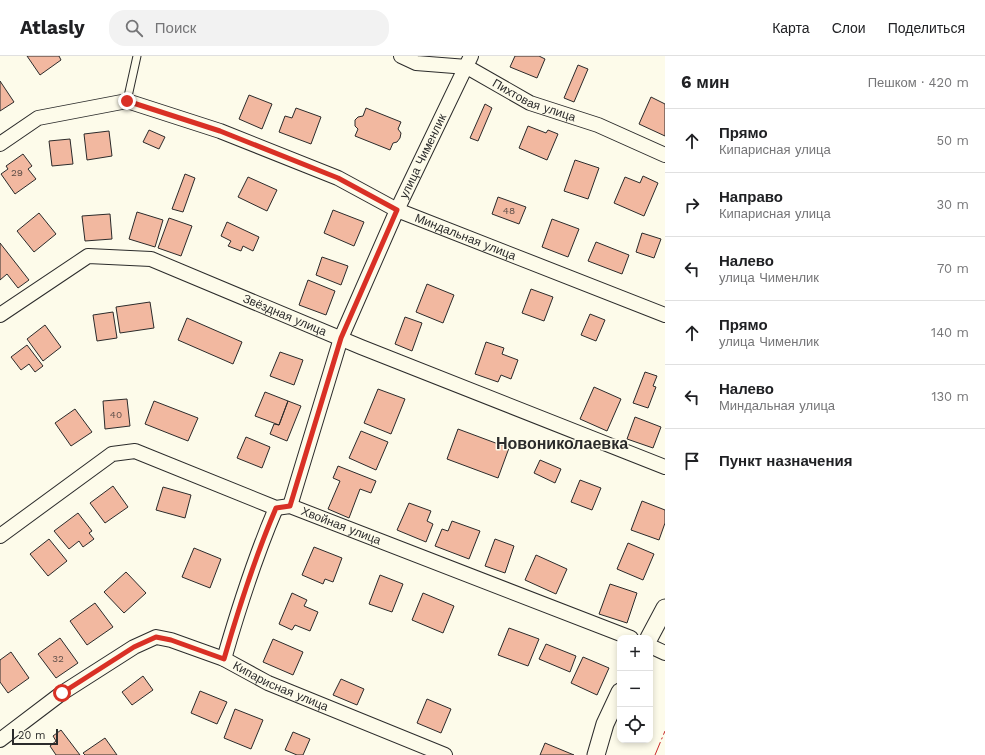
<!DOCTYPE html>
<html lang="ru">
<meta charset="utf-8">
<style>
body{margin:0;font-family:"Work Sans",sans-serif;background:#f2f2f2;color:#202124}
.controls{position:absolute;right:12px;bottom:12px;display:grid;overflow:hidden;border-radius:8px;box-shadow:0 2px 6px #0003}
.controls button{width:36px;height:36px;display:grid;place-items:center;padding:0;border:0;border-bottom:1px solid #e0e0e0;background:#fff;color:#202124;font:20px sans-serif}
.scale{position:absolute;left:12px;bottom:10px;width:46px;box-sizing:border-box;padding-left:4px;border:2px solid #2b2b2b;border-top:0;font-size:11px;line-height:14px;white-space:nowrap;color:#2b2b2b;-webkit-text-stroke:3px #fdfbea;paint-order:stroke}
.stop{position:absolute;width:12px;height:12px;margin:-9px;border:3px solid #d93025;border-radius:50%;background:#fff}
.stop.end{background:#d93025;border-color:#fff;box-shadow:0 1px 4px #0008}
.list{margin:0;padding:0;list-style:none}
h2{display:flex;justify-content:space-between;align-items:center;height:52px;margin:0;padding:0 16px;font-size:17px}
h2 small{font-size:13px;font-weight:400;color:#757577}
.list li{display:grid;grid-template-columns:26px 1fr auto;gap:12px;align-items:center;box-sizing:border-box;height:64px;padding:0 16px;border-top:1px solid #e0e0e0}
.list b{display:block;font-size:15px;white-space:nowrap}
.list p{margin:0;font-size:13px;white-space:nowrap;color:#757577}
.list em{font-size:13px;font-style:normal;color:#757577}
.icon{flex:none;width:22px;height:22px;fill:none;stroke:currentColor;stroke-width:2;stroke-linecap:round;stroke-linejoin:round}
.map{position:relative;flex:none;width:665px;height:699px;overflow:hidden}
header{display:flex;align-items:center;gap:24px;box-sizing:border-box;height:56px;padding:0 20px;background:#fff;border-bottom:1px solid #e0e0e0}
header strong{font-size:19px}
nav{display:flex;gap:22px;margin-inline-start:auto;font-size:14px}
.search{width:280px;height:36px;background:#f2f2f2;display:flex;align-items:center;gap:10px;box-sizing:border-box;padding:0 14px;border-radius:16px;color:#757577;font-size:15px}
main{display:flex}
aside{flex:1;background:#fff}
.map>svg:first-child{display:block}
.building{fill:#f2b8a0;stroke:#2b2b2b}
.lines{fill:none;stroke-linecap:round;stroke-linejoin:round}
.service-casing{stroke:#2b2b2b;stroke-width:9}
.minor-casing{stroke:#2b2b2b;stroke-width:16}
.tertiary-casing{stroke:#2b2b2b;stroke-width:19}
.service{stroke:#fdfbea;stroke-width:7}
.minor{stroke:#fdfbea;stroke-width:14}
.tertiary{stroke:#fdfbea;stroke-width:17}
.power{stroke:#c62828;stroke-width:1;stroke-dasharray:14 3 2 3;stroke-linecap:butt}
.route{stroke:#d93025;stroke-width:5}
.labels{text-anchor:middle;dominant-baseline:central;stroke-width:3;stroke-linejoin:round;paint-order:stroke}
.number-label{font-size:10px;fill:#5d4e48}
.street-label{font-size:12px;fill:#2b2b2b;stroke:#fdfbea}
.district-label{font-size:16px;font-weight:bold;fill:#2b2b2b;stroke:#fdfbea}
</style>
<header>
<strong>Atlasly</strong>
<div class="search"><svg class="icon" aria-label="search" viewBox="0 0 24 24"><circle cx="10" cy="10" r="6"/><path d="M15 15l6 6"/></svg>Поиск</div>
<nav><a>Карта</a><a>Слои</a><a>Поделиться</a></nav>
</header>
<main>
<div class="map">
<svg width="665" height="699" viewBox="0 0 665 699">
<rect width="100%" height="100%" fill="#fdfbea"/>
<path class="building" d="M 27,0 L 59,0 L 61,4 L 40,19 Z
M 515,0 L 539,0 L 545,3 L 537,22 L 510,11 Z
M 578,9 L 588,13 L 574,46 L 564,42 Z
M 0,25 L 14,46 L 0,55 Z
M 249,39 L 272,48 L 262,73 L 239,63 Z
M 651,41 L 665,48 L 665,80 L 639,68 Z
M 485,48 L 492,52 L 478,85 L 470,82 Z
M 296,52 L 321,61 L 311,88 L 279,76 L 285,60 L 292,62 Z
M 366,52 L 401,66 L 398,73 L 401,77 L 400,82 L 397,86 L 393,87 L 390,94 L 355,80 L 358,73 L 355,70 L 355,64 L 358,61 L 363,60 Z
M 528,70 L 546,77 L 548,74 L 558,78 L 547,104 L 519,92 Z
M 149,74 L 165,81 L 159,93 L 143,86 Z
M 109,75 L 112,100 L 87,104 L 84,78 Z
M 70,83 L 73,108 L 52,110 L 49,85 Z
M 23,98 L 32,110 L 28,113 L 36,123 L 15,138 L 1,118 L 8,113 L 6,110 Z
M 575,104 L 599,112 L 588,143 L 564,135 Z
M 185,118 L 195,122 L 183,156 L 172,153 Z
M 643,120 L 658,127 L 644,160 L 614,147 L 625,121 L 640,127 Z
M 248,121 L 277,134 L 267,155 L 238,141 Z
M 498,141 L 526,151 L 519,168 L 492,158 Z
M 333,154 L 364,166 L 354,190 L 324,177 Z
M 137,156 L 163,164 L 155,191 L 129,183 Z
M 39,157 L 56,178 L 34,196 L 17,175 Z
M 110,158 L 112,183 L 85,185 L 82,160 Z
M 169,162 L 192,170 L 181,200 L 158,192 Z
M 552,163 L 579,173 L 568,201 L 542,191 Z
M 227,166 L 259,181 L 253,195 L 243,190 L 241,195 L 228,190 L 231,185 L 221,180 Z
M 642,177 L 661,183 L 654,202 L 636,196 Z
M 596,186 L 629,199 L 622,218 L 588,205 Z
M 0,187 L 29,224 L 18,232 L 7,218 L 0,224 Z
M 322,201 L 348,210 L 341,229 L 316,219 Z
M 308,224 L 335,235 L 326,259 L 299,249 Z
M 427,228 L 454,239 L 443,267 L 416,256 Z
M 531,233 L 553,241 L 544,265 L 522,257 Z
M 150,246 L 154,272 L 120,277 L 116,251 Z
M 113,256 L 117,282 L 97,285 L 93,259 Z
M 590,258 L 605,264 L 596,285 L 581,279 Z
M 405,261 L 422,267 L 412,295 L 395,288 Z
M 187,262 L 242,286 L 233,308 L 178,284 Z
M 45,269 L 61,291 L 43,305 L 27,283 Z
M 486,286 L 504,292 L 502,298 L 518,304 L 511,323 L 501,319 L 498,326 L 475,318 Z
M 27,289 L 43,310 L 35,316 L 29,308 L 21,314 L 11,301 Z
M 280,296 L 303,304 L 294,329 L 270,320 Z
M 645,316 L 657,320 L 653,330 L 656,331 L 648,352 L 633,347 Z
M 594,331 L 621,343 L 607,375 L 580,363 Z
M 378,333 L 405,343 L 391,378 L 364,367 Z
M 265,336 L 288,345 L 279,369 L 255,360 Z
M 127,343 L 130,370 L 105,373 L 103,345 Z
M 154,345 L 198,362 L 188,385 L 145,368 Z
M 288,345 L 301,350 L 287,385 L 270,378 L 274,368 L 279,369 Z
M 75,353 L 92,376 L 71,390 L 55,367 Z
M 635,361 L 661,371 L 653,392 L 627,383 Z
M 458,373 L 509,392 L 498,422 L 447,403 Z
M 361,375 L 388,386 L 376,414 L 349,402 Z
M 246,381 L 270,391 L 262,412 L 237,402 Z
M 540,404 L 561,413 L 555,427 L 534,417 Z
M 338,410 L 376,425 L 371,437 L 360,433 L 349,462 L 328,453 L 340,425 L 333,422 Z
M 580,424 L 601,432 L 592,454 L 571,446 Z
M 113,430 L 128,451 L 105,467 L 90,447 Z
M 163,431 L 191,439 L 185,462 L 156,454 Z
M 642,445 L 665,454 L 665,467 L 659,484 L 631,474 Z
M 409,447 L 431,455 L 427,465 L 433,468 L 426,486 L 397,474 Z
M 78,457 L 92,475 L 89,477 L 94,483 L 83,491 L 79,485 L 69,493 L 54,475 Z
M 452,465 L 480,475 L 469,503 L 435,490 L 442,473 L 448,475 Z
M 49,483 L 67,505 L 48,520 L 30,498 Z
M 495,483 L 514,490 L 505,517 L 485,510 Z
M 628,487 L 654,498 L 643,524 L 617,513 Z
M 314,491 L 342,502 L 333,526 L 325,523 L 323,528 L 302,519 Z
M 194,492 L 221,503 L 210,532 L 182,521 Z
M 536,499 L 567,513 L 556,538 L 525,524 Z
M 126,516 L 146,537 L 124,557 L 104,536 Z
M 380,519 L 403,528 L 392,556 L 369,548 Z
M 610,528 L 637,537 L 627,567 L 599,558 Z
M 292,537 L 307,544 L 304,550 L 318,556 L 310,575 L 295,569 L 292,574 L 279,568 Z
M 423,537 L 454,550 L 443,577 L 412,564 Z
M 95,547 L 113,571 L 87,589 L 70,565 Z
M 509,572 L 539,583 L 528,610 L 498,599 Z
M 60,582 L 78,607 L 56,622 L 38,598 Z
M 273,583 L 303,596 L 293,619 L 263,606 Z
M 546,588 L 576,600 L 570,616 L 539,603 Z
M 11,596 L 29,622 L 8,637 L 0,626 L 0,604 Z
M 583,601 L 609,612 L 597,639 L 571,627 Z
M 143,620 L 153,634 L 132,649 L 122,636 Z
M 341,623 L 364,633 L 357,649 L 333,639 Z
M 200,635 L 227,646 L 217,668 L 191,657 Z
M 427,643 L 451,653 L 441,677 L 417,667 Z
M 235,653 L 263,664 L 251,693 L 224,682 Z
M 61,674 L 80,699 L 56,699 L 50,690 L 56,685 L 53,680 Z
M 293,676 L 310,683 L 303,699 L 297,699 L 285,694 Z
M 105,682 L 117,699 L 85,699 L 83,697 Z
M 545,687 L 574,699 L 540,699 Z"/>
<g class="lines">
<g class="service-casing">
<path id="service" d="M 127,45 L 137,0"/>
</g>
<g class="minor-casing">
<g id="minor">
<path id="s1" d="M 401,0 L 416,7 L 467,11 L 530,47 L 598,69 L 665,99"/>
<path id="s2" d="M 0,88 L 38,62 L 127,45 L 220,75 L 338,122 L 397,154 L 665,259"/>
<path id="s3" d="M 0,259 L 88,200 L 151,203 L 361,291 L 665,411"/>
<path id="s4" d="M 290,450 L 341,282 L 397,154 L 471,0"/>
<path id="s5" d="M 0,480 L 112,398 L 135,395 L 276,452 L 290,450 L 631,582"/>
<path d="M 650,590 L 665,597"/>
<path d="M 224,603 C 239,551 255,501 276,452"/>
<path id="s6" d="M 0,684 L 62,637 L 134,591 L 156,581 L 171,584 L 224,603 L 268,627 L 445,699"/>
</g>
</g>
<g class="tertiary-casing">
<path id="tertiary" d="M 649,582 L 665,552
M 596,699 L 605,668 L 620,636"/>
</g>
<use href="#service" class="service"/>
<use href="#minor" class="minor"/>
<use href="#tertiary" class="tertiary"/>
<path class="power" d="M 655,699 L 665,675"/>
</g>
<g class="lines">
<path class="route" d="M 62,637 L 134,591 L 156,581 L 171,584 L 224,603 C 239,551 255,501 276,452 L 290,450 L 341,282 L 397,154 L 338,122 L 220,75 L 127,45"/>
</g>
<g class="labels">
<g class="number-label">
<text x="17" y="116">29</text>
<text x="509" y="154">48</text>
<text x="116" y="358">40</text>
<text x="58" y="602">32</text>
</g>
<g class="street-label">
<text stroke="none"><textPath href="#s1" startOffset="143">Пихтовая улица</textPath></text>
<text stroke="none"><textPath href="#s4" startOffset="375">улица Чименлик</textPath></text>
<text stroke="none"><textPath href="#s2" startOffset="502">Миндальная улица</textPath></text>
<text stroke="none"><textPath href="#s3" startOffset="314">Звёздная улица</textPath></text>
<text stroke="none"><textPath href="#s5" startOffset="383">Хвойная улица</textPath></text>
<text stroke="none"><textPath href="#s6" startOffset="322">Кипарисная улица</textPath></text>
</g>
<g class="district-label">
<text x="562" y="387">Новониколаевка</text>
</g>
</g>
</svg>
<div class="controls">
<button>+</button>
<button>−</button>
<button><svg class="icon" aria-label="locate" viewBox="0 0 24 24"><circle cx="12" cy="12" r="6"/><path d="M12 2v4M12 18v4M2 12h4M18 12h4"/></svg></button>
</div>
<div class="scale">20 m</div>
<div class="stop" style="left:62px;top:637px"></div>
<div class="stop end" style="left:127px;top:45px"></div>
</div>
<aside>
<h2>6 мин<small>Пешком · 420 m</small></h2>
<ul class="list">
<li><svg class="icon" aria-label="ahead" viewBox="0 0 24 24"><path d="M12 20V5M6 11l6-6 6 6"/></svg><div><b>Прямо</b><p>Кипарисная улица</p></div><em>50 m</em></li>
<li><svg class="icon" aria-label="right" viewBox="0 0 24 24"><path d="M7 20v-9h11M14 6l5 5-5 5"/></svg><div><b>Направо</b><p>Кипарисная улица</p></div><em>30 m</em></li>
<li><svg class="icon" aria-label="left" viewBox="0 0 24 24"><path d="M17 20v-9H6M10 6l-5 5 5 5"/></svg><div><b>Налево</b><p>улица Чименлик</p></div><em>70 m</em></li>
<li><svg class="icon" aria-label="ahead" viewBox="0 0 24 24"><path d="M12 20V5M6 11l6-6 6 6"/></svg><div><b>Прямо</b><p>улица Чименлик</p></div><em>140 m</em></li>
<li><svg class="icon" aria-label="left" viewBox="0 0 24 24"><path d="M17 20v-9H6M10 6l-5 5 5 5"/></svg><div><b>Налево</b><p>Миндальная улица</p></div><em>130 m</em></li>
<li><svg class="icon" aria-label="arrive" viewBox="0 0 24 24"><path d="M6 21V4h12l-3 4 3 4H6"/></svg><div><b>Пункт назначения</b></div></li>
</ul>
</aside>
</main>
